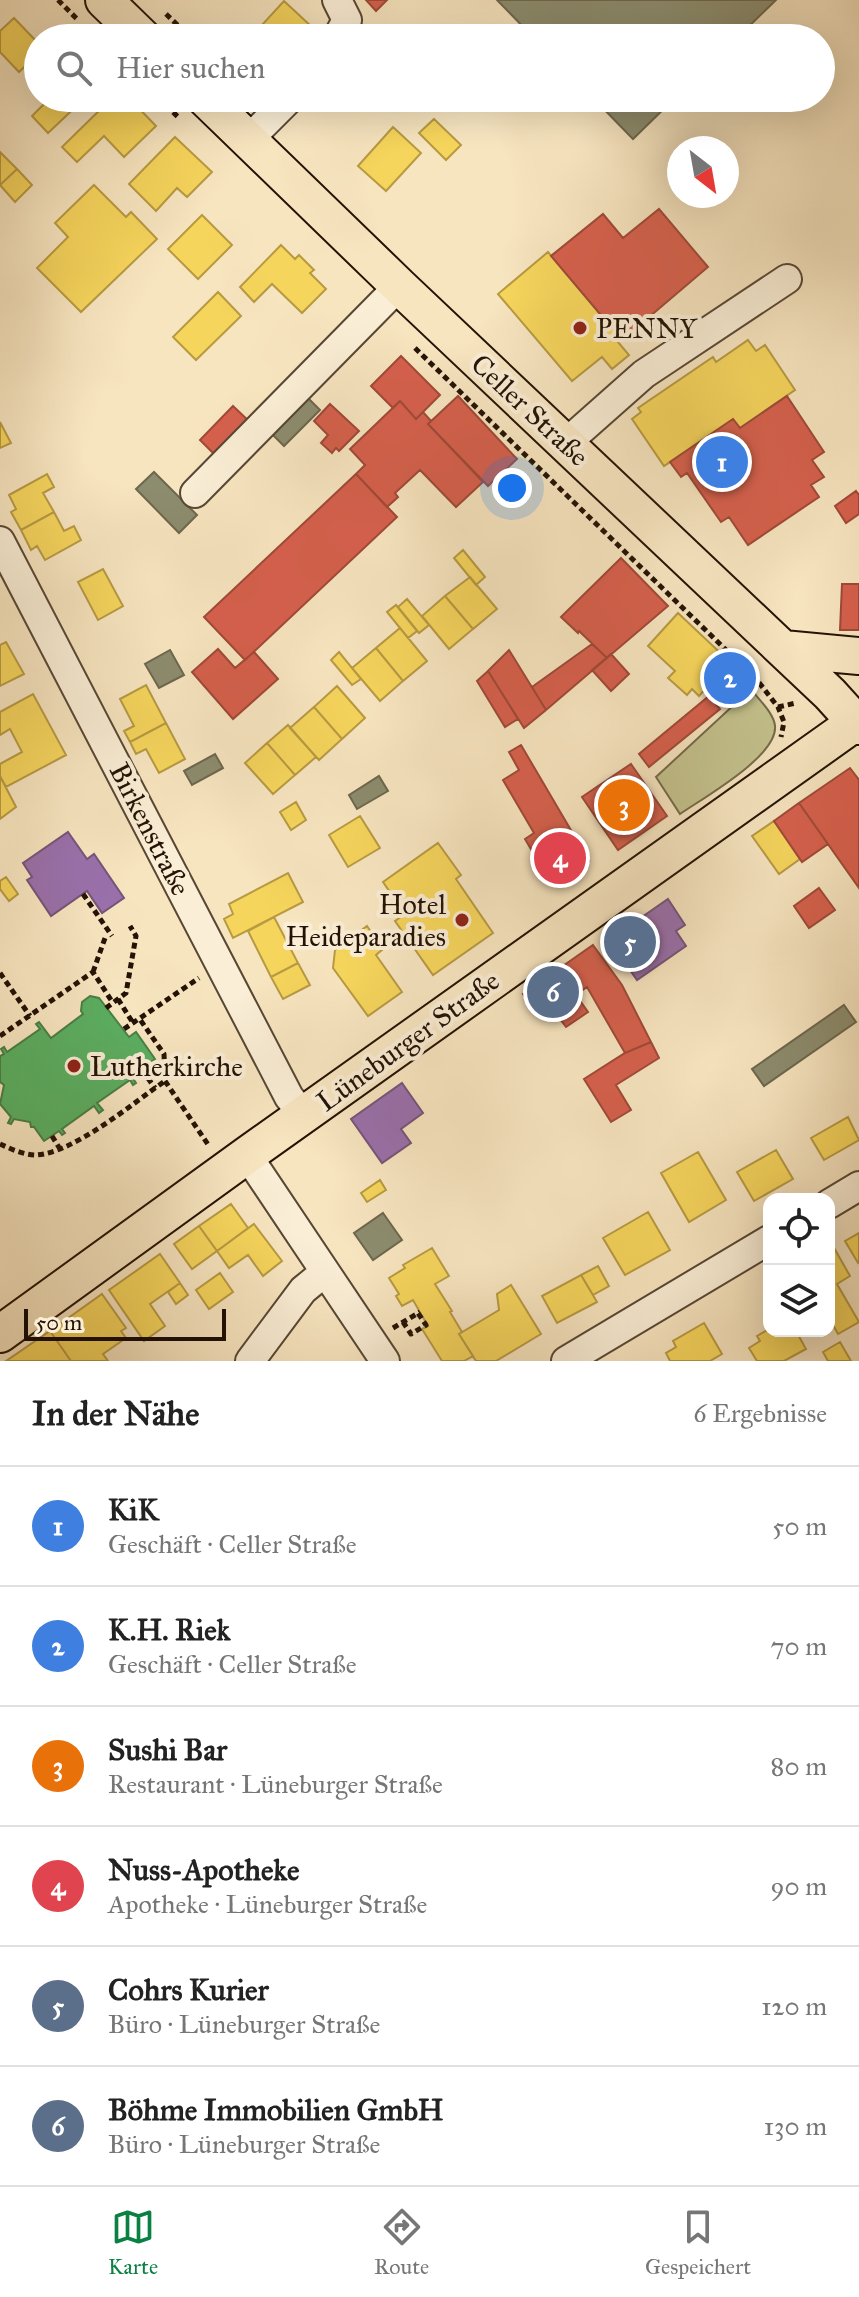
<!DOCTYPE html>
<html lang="de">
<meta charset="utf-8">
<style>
body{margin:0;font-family:"IM FELL Great Primer",serif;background:#f6f6f6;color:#222}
.controls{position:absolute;right:24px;bottom:24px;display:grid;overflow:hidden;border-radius:16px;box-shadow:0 8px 32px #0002}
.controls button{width:72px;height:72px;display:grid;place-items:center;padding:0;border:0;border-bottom:2px solid #e0e0e0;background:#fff;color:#222;font:40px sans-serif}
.compass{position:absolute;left:667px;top:136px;width:72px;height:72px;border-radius:50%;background:#fff;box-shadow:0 8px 32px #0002;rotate:149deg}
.scale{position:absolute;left:24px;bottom:20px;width:202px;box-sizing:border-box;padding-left:8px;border:4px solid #231205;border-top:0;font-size:22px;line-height:28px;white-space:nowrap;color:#231205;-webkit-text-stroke:6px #faeed6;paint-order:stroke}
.you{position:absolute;left:512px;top:488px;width:28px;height:28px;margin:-20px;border:6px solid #fff;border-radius:50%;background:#1a73e8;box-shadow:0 0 0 12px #1a73e833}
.badge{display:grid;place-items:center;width:52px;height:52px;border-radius:50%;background:#0b8043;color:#fff;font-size:26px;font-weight:700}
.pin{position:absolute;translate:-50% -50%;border:4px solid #fff;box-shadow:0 2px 8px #0006}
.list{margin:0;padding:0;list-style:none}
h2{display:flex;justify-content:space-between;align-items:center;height:104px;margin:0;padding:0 32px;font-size:34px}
h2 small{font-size:26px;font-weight:400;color:#767676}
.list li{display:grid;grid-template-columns:52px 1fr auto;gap:24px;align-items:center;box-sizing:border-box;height:120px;padding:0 32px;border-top:2px solid #e0e0e0}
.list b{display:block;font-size:30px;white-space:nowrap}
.list p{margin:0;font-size:26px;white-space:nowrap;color:#767676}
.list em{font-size:26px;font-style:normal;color:#767676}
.icon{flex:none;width:44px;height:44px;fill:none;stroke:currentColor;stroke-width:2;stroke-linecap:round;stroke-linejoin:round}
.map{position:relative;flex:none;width:859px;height:1361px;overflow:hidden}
.search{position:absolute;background:#fff;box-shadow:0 8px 32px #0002;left:24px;right:24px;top:24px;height:88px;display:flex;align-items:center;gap:20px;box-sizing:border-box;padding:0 28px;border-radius:44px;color:#767676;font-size:30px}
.sheet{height:824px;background:#fff}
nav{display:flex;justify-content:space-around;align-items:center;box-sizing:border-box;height:112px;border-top:2px solid #e0e0e0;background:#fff;font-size:22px;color:#767676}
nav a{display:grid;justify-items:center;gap:4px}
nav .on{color:#0b8043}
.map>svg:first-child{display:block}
.green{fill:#c4c28d;stroke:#746a49;stroke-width:2}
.homes{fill:#f6d55c;stroke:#b79a42;stroke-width:2}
.shops{fill:#d6604d;stroke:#a04937;stroke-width:2}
.offices{fill:#9970ab;stroke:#765479;stroke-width:2}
.public{fill:#5aae61;stroke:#4a7f45;stroke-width:2}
.industry{fill:#8c8c6e;stroke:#6c674e;stroke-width:2}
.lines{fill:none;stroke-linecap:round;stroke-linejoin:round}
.minor-casing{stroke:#584734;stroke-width:32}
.major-casing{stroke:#231205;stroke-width:40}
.path{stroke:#231205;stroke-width:5;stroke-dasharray:6 4;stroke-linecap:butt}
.minor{stroke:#faeed6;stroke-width:28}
.major{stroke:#f7e5c0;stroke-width:36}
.poi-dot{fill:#8f2418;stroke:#faeed6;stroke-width:3}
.labels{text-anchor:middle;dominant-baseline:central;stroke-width:8;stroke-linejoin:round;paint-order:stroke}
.poi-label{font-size:28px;fill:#231205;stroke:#faeed6;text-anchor:start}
.street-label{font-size:28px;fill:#231205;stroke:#faeed6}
</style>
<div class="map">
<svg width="859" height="1361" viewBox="0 0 859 1361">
<rect width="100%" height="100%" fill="#f7e5c0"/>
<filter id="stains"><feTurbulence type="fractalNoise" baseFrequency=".0025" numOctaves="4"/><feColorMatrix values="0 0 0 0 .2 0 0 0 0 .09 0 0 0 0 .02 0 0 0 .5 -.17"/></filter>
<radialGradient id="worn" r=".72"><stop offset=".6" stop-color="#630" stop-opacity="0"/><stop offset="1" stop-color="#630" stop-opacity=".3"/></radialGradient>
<path class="green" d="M 751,689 C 758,699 774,713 775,726 C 778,756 703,798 680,814 L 656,777 Z"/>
<path class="homes" d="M 284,1 L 312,27 L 302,38 L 250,38 Z
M 14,18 L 38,43 L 38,54 L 19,72 L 0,52 L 0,31 Z
M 50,98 L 85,98 L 48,133 L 32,116 Z
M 112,98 L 129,98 L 156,126 L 124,157 L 104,136 L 77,162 L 62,147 Z
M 434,119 L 461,145 L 446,160 L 419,133 Z
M 393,127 L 421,153 L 386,191 L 358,166 Z
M 175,137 L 212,172 L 187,197 L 177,188 L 156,211 L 129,184 Z
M 0,152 L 17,169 L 0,185 Z
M 17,169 L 32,185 L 15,202 L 0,185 Z
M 94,185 L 126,217 L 131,212 L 157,239 L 81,312 L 37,268 L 68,237 L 55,223 Z
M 202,215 L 232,245 L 198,279 L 168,249 Z
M 281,245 L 295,259 L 299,255 L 314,270 L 310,273 L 326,289 L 302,313 L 272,284 L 254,302 L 240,287 Z
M 548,252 L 622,340 L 618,342 L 629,355 L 612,369 L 602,357 L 572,381 L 498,294 Z
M 218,292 L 241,316 L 196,360 L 173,337 Z
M 748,340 L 756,351 L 765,345 L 795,390 L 740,428 L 733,419 L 664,466 L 632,419 L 641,412 L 638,408 L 713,357 L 716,362 Z
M 0,422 L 11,443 L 0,448 Z
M 47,474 L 54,487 L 43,493 L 54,512 L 21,530 L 11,512 L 16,509 L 9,495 Z
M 54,512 L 64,531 L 74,526 L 81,540 L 45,560 L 37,546 L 31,550 L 21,530 Z
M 463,550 L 485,577 L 476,585 L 454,558 Z
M 103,569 L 123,606 L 98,620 L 78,582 Z
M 470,577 L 497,609 L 473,629 L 445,596 Z
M 445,596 L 473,629 L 449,649 L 422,616 Z
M 407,599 L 429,625 L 419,633 L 398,607 Z
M 396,605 L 417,631 L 408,638 L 387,612 Z
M 678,613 L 730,662 L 699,696 L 692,689 L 687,695 L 668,678 L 675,671 L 648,646 Z
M 400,628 L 427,661 L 403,681 L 376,648 Z
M 6,642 L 24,674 L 0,686 L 0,645 Z
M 376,648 L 403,681 L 380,701 L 352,668 Z
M 339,652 L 361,679 L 352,685 L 331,660 Z
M 146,685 L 166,723 L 130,742 L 124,731 L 134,726 L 120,699 Z
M 337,686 L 365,718 L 342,739 L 314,707 Z
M 33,694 L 66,755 L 6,787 L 0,776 L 0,764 L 22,752 L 10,729 L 0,735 L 0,712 Z
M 314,707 L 342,739 L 319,760 L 290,728 Z
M 166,723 L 185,759 L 159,773 L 146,749 L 136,754 L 130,742 Z
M 288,725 L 316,757 L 295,775 L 267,743 Z
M 267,743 L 295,775 L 273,794 L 245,763 Z
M 0,776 L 16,807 L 0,819 Z
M 296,802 L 306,820 L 291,830 L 280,812 Z
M 360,816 L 380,848 L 348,867 L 329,835 Z
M 774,821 L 800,859 L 779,874 L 752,836 Z
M 438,843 L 461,875 L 456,879 L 493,933 L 433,975 L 395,921 L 405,914 L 383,882 Z
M 288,873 L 303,902 L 233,938 L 224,919 L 233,914 L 229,904 Z
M 6,877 L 18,894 L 9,901 L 0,889 L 0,881 Z
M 274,917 L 298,963 L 271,977 L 248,931 Z
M 367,926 L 383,949 L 376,955 L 402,992 L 368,1016 L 333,968 L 335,950 Z
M 298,963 L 310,985 L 283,999 L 271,977 Z
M 848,1117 L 859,1140 L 824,1160 L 811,1138 Z
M 776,1150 L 793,1179 L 754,1201 L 737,1172 Z
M 698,1152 L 726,1200 L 689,1222 L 661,1173 Z
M 380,1180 L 386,1190 L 367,1202 L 361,1193 Z
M 231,1204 L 248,1228 L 217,1251 L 199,1226 Z
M 648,1212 L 670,1250 L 625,1275 L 603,1238 Z
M 254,1224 L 282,1261 L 263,1276 L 248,1255 L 229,1268 L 217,1251 Z
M 199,1226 L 217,1251 L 192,1269 L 174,1244 Z
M 859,1233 L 859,1262 L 858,1263 L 845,1241 Z
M 833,1246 L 850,1276 L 837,1284 L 859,1322 L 838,1334 L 829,1318 L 829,1248 Z
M 432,1248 L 449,1276 L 435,1284 L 452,1311 L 450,1312 L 462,1332 L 459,1334 L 473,1356 L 464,1361 L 442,1361 L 422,1329 L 428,1326 L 413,1300 L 402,1306 L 396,1296 L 399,1294 L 389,1278 L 405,1268 L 403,1265 Z
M 160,1254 L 180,1283 L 150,1304 L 165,1326 L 144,1341 L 109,1290 Z
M 598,1266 L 609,1286 L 593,1295 L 581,1275 Z
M 220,1273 L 233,1292 L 209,1309 L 196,1290 Z
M 581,1275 L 597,1302 L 557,1323 L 542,1296 Z
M 180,1283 L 188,1295 L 176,1304 L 168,1292 Z
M 511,1285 L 541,1334 L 496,1361 L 476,1361 L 459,1334 L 499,1310 L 497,1294 Z
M 102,1294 L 126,1328 L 121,1331 L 126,1338 L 103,1354 L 108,1361 L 71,1361 L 50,1331 Z
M 704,1323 L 722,1354 L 710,1361 L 670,1361 L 666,1353 L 676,1347 L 673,1341 Z
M 769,1329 L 769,1331 L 796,1331 L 806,1349 L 784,1361 L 757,1361 L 749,1348 L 760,1341 L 757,1336 Z
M 50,1331 L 71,1361 L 6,1361 Z
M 840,1342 L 851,1361 L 828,1361 L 823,1352 Z"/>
<path class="shops" d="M 366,0 L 387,0 L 376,11 Z
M 659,209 L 708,267 L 622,340 L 551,256 L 603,214 L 623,238 Z
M 401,356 L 440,395 L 416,419 L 400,401 L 393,408 L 371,386 Z
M 458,396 L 517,459 L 488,486 L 428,424 Z
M 787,396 L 824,452 L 812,460 L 824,477 L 811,485 L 819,497 L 748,545 L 729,517 L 721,522 L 687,473 L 681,477 L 670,462 L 733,419 L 740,428 Z
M 400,401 L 416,419 L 423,412 L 431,421 L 428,424 L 483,482 L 456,507 L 420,470 L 395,493 L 398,497 L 387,507 L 356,474 L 365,465 L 350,449 Z
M 330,404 L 359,431 L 339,451 L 336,448 L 332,453 L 321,443 L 328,435 L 314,421 Z
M 233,406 L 252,424 L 219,459 L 200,440 Z
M 356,474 L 397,517 L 245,660 L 204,617 Z
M 856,491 L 859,495 L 859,514 L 846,523 L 835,506 Z
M 621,558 L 668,606 L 607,658 L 579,631 L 578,633 L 561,617 Z
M 842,584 L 859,584 L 859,630 L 840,630 Z
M 592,644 L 607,658 L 546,710 L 532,687 Z
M 218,649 L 235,668 L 254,652 L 278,679 L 233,719 L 192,672 Z
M 509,650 L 546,710 L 524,728 L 488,671 Z
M 611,654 L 629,674 L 611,691 L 592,670 Z
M 730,662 L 747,679 L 729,694 L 714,679 Z
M 488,671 L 518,719 L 505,727 L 477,681 Z
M 709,696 L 720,709 L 649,767 L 639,754 Z
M 521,745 L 589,861 L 551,883 L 525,839 L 534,833 L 503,780 L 519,770 L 509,752 Z
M 631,764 L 667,816 L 618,850 L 582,797 Z
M 850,768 L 859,780 L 859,888 L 799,803 Z
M 799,803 L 828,844 L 802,862 L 774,821 Z
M 819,888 L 835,910 L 809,928 L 794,906 Z
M 593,945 L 622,985 L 651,1042 L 625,1053 L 587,987 L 576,995 L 588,1012 L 566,1027 L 552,1008 L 540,1017 L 523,994 Z
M 651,1042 L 659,1058 L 616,1085 L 631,1110 L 611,1122 L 584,1079 L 625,1053 Z"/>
<path class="offices" d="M 68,832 L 87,859 L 94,854 L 124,898 L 102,913 L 87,891 L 51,916 L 27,880 L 32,877 L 23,863 Z
M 668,899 L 685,925 L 676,931 L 686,946 L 637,980 L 609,940 Z
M 402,1083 L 423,1113 L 401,1129 L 411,1143 L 382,1163 L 351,1119 Z"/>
<path class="public" d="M 90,996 L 99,998 L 129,1037 L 136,1032 L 155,1059 L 132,1077 L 136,1083 L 133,1085 L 130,1080 L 97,1103 L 103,1110 L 99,1113 L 94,1106 L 62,1129 L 65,1133 L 62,1135 L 59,1131 L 44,1141 L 34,1127 L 31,1127 L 30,1122 L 14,1119 L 11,1124 L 8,1123 L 11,1117 L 0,1104 L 4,1085 L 0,1082 L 0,1056 L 4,1054 L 1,1049 L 4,1047 L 7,1052 L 40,1029 L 36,1024 L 39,1022 L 51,1038 L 83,1014 L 81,1011 L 82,1002 Z"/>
<path class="industry" d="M 497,0 L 776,0 L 737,38 L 534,38 Z
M 593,98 L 675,98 L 633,139 Z
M 304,394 L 320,410 L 284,446 L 268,430 Z
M 154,472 L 197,515 L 179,533 L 136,489 Z
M 170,650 L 184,675 L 159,688 L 145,664 Z
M 215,754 L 223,768 L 192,785 L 184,771 Z
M 379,776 L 388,791 L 357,809 L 349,795 Z
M 844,1005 L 856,1022 L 764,1086 L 752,1069 Z
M 383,1213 L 402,1240 L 373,1260 L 354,1233 Z"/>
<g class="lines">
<g class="minor-casing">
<path id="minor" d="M 337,0 L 347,20 L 337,38
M 248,140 L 290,98
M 565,444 L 644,374 L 787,279
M 195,493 L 399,286
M 0,541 L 289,1097 L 304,1115
M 247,1155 L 385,1361
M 829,1204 L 859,1186
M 250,1361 L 303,1290 L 325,1272
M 566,1361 L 769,1240"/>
</g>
<g class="major-casing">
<path id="major" d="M 104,0 L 143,38
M 205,98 L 399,286 L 830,694 L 859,726
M 783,649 L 859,656
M 0,1334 L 247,1155 L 859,720"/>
</g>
<path class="path" d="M 58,0 L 77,19
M 166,14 L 191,38
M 159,98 L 179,118
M 415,348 L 757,680 L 778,707 L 784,722 L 781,737
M 778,707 L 796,703
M 83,894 L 112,936
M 93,972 L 105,938
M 0,973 L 30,1016
M 118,999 L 133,1023
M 106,1008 L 126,993 L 136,936 L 130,926
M 124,1029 L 199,978
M 0,1036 L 93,972 L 113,1003
M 142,1070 L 155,1088
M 165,1081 L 209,1146
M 52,1136 L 60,1149
M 0,1144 C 11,1149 24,1155 36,1155 C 74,1153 133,1103 165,1081 L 164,1054 L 139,1018
M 403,1322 L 411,1334 L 426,1325 L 418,1313
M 393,1328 L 420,1312"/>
<use href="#minor" class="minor"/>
<use href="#major" class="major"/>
</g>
<g class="poi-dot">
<circle cx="580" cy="328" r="8"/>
<circle cx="462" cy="920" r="8"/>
<circle cx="74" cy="1066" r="8"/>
</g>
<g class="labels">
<g class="poi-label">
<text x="596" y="328">PENNY</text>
<text x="446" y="904" text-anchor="end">Hotel<tspan x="446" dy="32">Heideparadies</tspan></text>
<text x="90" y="1066">Lutherkirche</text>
</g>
<g class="street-label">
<text transform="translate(530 410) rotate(43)">Celler Straße</text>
<text transform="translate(150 829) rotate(63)">Birkenstraße</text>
<text transform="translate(408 1041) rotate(-36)">Lüneburger Straße</text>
</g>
</g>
<rect width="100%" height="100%" filter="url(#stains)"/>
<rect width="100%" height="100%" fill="url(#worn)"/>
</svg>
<div class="controls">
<button><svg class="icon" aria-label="locate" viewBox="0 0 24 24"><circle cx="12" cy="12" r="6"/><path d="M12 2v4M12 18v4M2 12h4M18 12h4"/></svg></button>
<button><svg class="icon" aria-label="layers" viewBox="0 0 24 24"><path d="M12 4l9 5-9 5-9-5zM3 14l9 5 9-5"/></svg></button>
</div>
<svg class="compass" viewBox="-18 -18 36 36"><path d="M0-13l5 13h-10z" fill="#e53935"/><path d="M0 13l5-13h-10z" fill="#767676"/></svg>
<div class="scale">50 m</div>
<div class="you"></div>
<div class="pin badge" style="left:722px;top:462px;background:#3f7fe0">1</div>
<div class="pin badge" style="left:730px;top:678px;background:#3f7fe0">2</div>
<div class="pin badge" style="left:624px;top:805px;background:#e8710a">3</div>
<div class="pin badge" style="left:560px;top:858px;background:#e0444e">4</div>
<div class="pin badge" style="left:630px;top:942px;background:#5c6f8a">5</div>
<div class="pin badge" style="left:553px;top:992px;background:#5c6f8a">6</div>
<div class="search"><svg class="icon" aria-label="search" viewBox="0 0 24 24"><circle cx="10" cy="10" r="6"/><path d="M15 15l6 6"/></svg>Hier suchen</div>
</div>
<section class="sheet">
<h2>In der Nähe<small>6 Ergebnisse</small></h2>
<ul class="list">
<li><span class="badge" style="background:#3f7fe0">1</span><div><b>KiK</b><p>Geschäft · Celler Straße</p></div><em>50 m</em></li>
<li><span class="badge" style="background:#3f7fe0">2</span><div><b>K.H. Riek</b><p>Geschäft · Celler Straße</p></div><em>70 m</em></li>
<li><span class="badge" style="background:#e8710a">3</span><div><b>Sushi Bar</b><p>Restaurant · Lüneburger Straße</p></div><em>80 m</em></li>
<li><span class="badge" style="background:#e0444e">4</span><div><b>Nuss-Apotheke</b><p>Apotheke · Lüneburger Straße</p></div><em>90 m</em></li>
<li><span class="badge" style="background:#5c6f8a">5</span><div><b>Cohrs Kurier</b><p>Büro · Lüneburger Straße</p></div><em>120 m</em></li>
<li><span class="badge" style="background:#5c6f8a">6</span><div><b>Böhme Immobilien GmbH</b><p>Büro · Lüneburger Straße</p></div><em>130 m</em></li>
</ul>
</section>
<nav>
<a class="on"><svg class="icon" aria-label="map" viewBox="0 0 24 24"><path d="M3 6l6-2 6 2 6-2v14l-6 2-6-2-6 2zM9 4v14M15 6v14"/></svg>Karte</a>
<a><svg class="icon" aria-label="directions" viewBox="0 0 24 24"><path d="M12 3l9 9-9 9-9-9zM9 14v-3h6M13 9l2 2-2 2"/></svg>Route</a>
<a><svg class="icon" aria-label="saved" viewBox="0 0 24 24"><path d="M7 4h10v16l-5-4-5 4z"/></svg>Gespeichert</a>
</nav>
